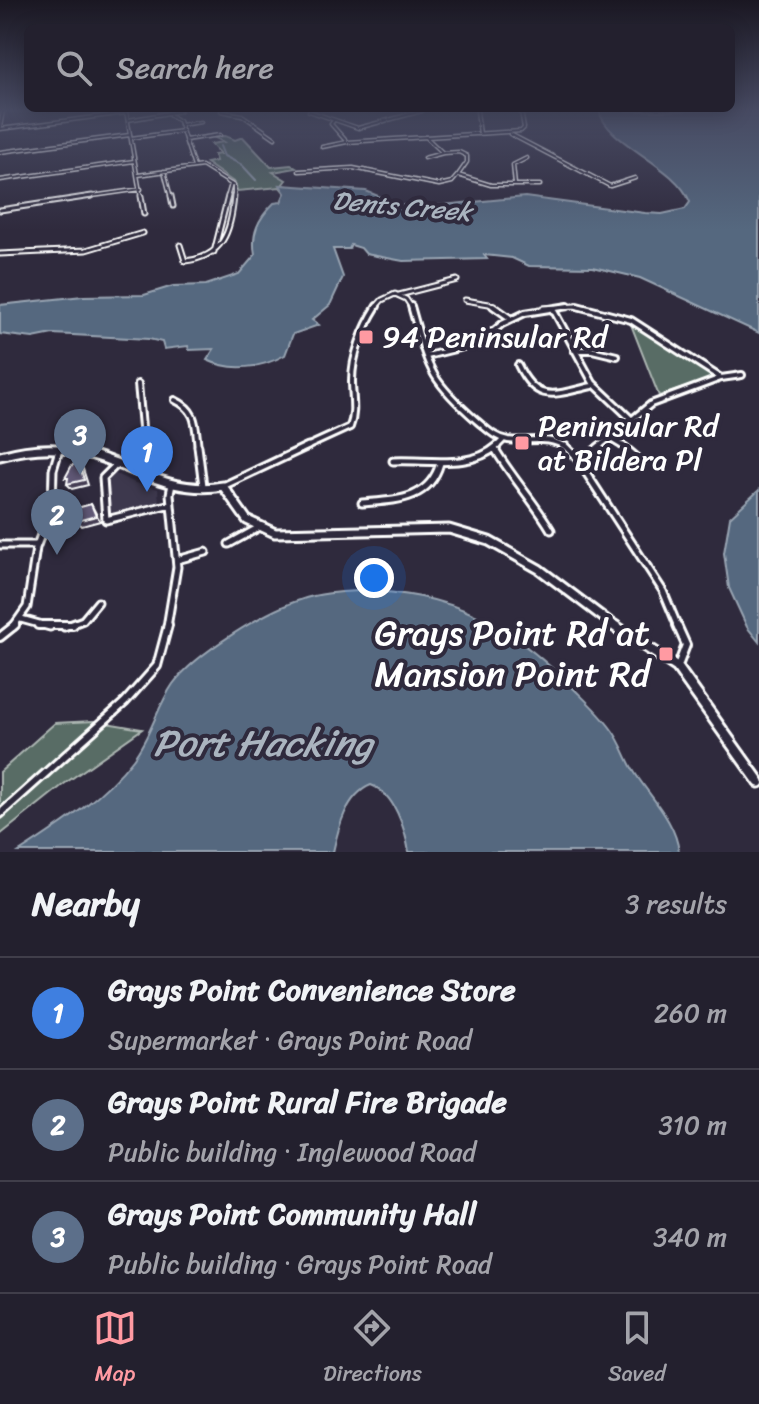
<!DOCTYPE html>
<meta charset="utf-8">
<style>
body{margin:0;font-family:Sriracha,sans-serif;background:#2b2836;color:#f1f3f6}
.you{position:absolute;left:374px;top:578px;width:28px;height:28px;margin:-20px;border:6px solid #fff;border-radius:50%;background:#1a73e8;box-shadow:0 0 0 12px #1a73e833}
.badge{display:grid;place-items:center;width:52px;height:52px;border-radius:50%;background:#ff9aa2;color:#fff;font-size:26px;font-weight:700}
.pin{position:absolute;translate:-50% -66px;filter:drop-shadow(0 2px 4px #0008)}
.pin::after{content:'';position:absolute;top:42px;width:28px;height:24px;background:inherit;clip-path:polygon(0 0,100% 0,50% 100%)}
.list{margin:0;padding:0;list-style:none}
h2{display:flex;justify-content:space-between;align-items:center;height:104px;margin:0;padding:0 32px;font-size:34px}
h2 small{font-size:26px;font-weight:400;color:#a3a3aa}
.list li{display:grid;grid-template-columns:52px 1fr auto;gap:24px;align-items:center;box-sizing:border-box;height:112px;padding:0 32px;border-top:2px solid #403e4a}
.list b{display:block;font-size:30px;white-space:nowrap}
.list p{margin:0;font-size:26px;white-space:nowrap;color:#a3a3aa}
.list em{font-size:26px;font-style:normal;color:#a3a3aa}
.icon{flex:none;width:44px;height:44px;fill:none;stroke:currentColor;stroke-width:2;stroke-linecap:round;stroke-linejoin:round}
.map{position:relative;flex:none;width:759px;height:852px;overflow:hidden}
.search{position:absolute;background:#23202e;box-shadow:0 4px 20px #0003;left:24px;right:24px;top:24px;height:88px;display:flex;align-items:center;gap:20px;box-sizing:border-box;padding:0 28px;border-radius:12px;color:#a3a3aa;font-size:30px}
.sheet{height:440px;background:#23202e}
nav{display:flex;justify-content:space-around;align-items:center;box-sizing:border-box;height:112px;border-top:2px solid #403e4a;background:#23202e;font-size:22px;color:#a3a3aa}
nav a{display:grid;justify-items:center;gap:4px}
nav .on{color:#ff9aa2}
.map>svg:first-child{display:block}
.built{fill:#3e384e}
.green{fill:#596c65;stroke:#acb6b2;stroke-width:2}
.water{fill:#54687f;stroke:#98a4b2;stroke-width:2}
.lines{fill:none;stroke-linecap:round;stroke-linejoin:round}
.stream{stroke:#98a4b2;stroke-width:2}
.minor-far4-casing{stroke:#fff;stroke-width:5}
.minor-far3-casing{stroke:#fff;stroke-width:7}
.minor-far2-casing{stroke:#fff;stroke-width:10}
.minor-far1-casing{stroke:#fff;stroke-width:11}
.minor-casing{stroke:#fff;stroke-width:12}
.tertiary-far1-casing{stroke:#fff;stroke-width:13}
.tertiary-casing{stroke:#fff;stroke-width:15}
.minor-far4{stroke:#2f2a3d;stroke-width:2}
.minor-far3{stroke:#2f2a3d;stroke-width:3}
.minor-far2{stroke:#2f2a3d;stroke-width:4}
.minor-far1{stroke:#2f2a3d;stroke-width:5}
.minor{stroke:#2f2a3d;stroke-width:6}
.tertiary-far1{stroke:#2f2a3d;stroke-width:7}
.tertiary{stroke:#2f2a3d;stroke-width:9}
.shaded-wall{fill:#443e53;stroke:#fff;stroke-width:2}
.building{fill:#615976;stroke:#fff;stroke-width:2}
.poi-dot{fill:#ff9aa2;stroke:#2f2a3d;stroke-width:3}
.labels{text-anchor:middle;dominant-baseline:central;stroke-width:8;stroke-linejoin:round;paint-order:stroke}
.far-water-label{font-size:26px;font-style:italic;fill:#aab4bf;stroke:#2f2a3d}
.poi-label{font-size:30px;fill:#fff;stroke:#2f2a3d;text-anchor:start}
.near-poi-label{font-size:36px;fill:#fff;stroke:#2f2a3d;text-anchor:end}
.near-water-label{font-size:38px;font-style:italic;fill:#aab4bf;stroke:#2f2a3d}
</style>
<div class="map">
<svg width="759" height="852" viewBox="0 0 759 852">
<rect width="100%" height="100%" fill="#2f2a3d"/>
<filter id="ink" filterUnits="userSpaceOnUse"><feTurbulence type="fractalNoise" baseFrequency=".0125" numOctaves="2"/><feDisplacementMap in="SourceGraphic" scale="16" xChannelSelector="R" yChannelSelector="G"/><feConvolveMatrix kernelMatrix="1 2 1 2 8 2 1 2 1" color-interpolation-filters="sRGB"/></filter>
<g filter="url(#ink)">
<path class="built" d="M 111,472 L 135,483 L 158,489 L 159,504 L 111,520 L 105,517 L 104,479 Z"/>
<path class="green" d="M 225,136 L 235,140 L 243,137 L 271,167 L 291,165 L 296,168 L 273,172 L 286,180 L 282,185 L 303,188 L 281,202 L 285,193 L 280,187 L 237,191 L 235,183 L 206,163 L 216,161 L 214,155 L 220,154 L 211,144 L 224,142 L 213,137 Z
M 630,322 L 718,377 L 659,396 Z
M 94,721 L 142,729 L 64,784 L 0,835 L 0,772 L 55,723 Z"/>
<path class="water" d="M 599,111 L 759,111 L 759,333 L 640,278 L 593,267 L 529,266 L 512,258 L 484,255 L 487,259 L 403,261 L 366,254 L 361,248 L 351,245 L 349,249 L 333,249 L 343,277 L 330,305 L 312,320 L 319,325 L 293,334 L 285,355 C 262,368 232,372 207,360 L 214,349 L 189,350 L 188,346 L 164,349 L 162,342 L 149,339 L 53,334 L 33,338 L 0,334 L 0,305 L 83,296 L 144,295 L 173,286 L 206,285 L 239,274 L 255,255 C 251,233 258,219 274,203 L 281,202 L 285,193 L 280,185 L 366,191 L 400,205 L 422,207 L 525,197 L 645,213 L 662,214 L 685,209 L 690,202 C 675,164 608,145 599,111 Z
M 759,490 L 759,642 L 747,627 L 729,588 L 724,553 L 730,517 Z
M 360,591 C 450,591 508,624 570,685 C 585,700 600,713 612,730 C 622,743 626,759 635,773 C 651,798 676,822 679,852 L 409,852 C 405,829 395,794 371,785 C 346,795 338,829 333,852 L 19,852 C 59,826 104,797 133,759 C 151,736 157,707 173,684 C 195,654 265,611 300,600 C 319,593 340,592 360,591 Z"/>
<g class="lines">
<path class="stream" d="M 220,146 L 224,156 L 242,165 L 256,180"/>
<g class="minor-far4-casing">
<path id="minor-far4" d="M 126,111 L 141,198
M 221,111 L 242,115 L 275,138
M 309,111 L 358,128 L 422,111
M 477,111 L 480,134
M 170,115 L 179,121 L 194,167
M 128,120 L 180,111
M 334,120 L 331,124 L 347,142
M 180,125 L 201,122
M 0,127 L 3,111
M 0,129 L 126,113
M 510,134 L 610,186 L 635,178
M 426,137 L 443,153 L 459,152 L 467,156 L 467,162 L 458,175 L 491,185 L 515,185 L 513,165 L 527,158
M 131,138 L 182,131
M 185,140 L 220,135
M 322,147 L 347,142 L 521,131 L 524,128 L 521,111
M 0,152 L 130,135
M 424,158 L 443,153
M 164,171 L 171,198
M 299,171 L 353,168 L 439,185 L 452,182 L 458,175
M 138,175 L 202,166 L 234,186 L 234,198
M 0,180 L 134,161
M 515,185 L 540,185
M 78,198 L 141,189
M 227,198 L 231,184"/>
</g>
<g class="minor-far3-casing">
<path id="minor-far3" d="M 141,196 L 144,214
M 171,196 L 173,206
M 0,210 L 92,196
M 180,245 L 185,261 C 223,257 231,232 234,196
M 214,252 L 228,196
M 0,254 L 86,250 L 143,233
M 399,295 L 457,280
M 465,300 L 489,304 L 496,308
M 375,308 L 382,300 L 395,294 L 406,299 L 412,308
M 543,308 L 575,306 L 585,308"/>
</g>
<g class="minor-far2-casing">
<path id="minor-far2" d="M 411,306 C 429,369 427,377 477,421 C 487,429 495,438 508,440 C 531,443 547,434 567,448
M 493,306 L 510,318
M 577,306 L 631,320 L 721,378
M 553,309 L 593,383 L 631,419
M 574,350 L 592,350 L 617,356
M 427,356 L 479,343 L 502,324 L 525,313 L 568,306
M 518,365 C 537,405 555,394 592,386
M 138,384 L 144,448
M 175,400 C 198,411 195,425 198,448
M 611,439 L 626,448
M 304,448 L 350,427 C 356,412 352,397 352,381 C 352,356 363,328 377,306
M 495,448 L 503,440
M 597,448 L 651,404 L 721,378 L 742,375"/>
</g>
<g class="minor-far1-casing">
<path id="minor-far1" d="M 198,446 L 203,486
M 565,446 L 576,457 L 663,591 L 678,627
M 623,446 L 643,463
M 495,449 C 512,478 534,501 551,530
M 393,461 C 426,459 470,470 497,446
M 580,463 L 600,446
M 116,465 L 103,478 L 106,520 L 171,504
M 144,474 L 144,446
M 223,486 L 308,446
M 362,503 C 396,500 429,501 440,463
M 229,544 L 258,528
M 0,545 L 36,545
M 177,560 L 206,552
M 21,619 L 50,627
M 13,627 L 27,607 L 36,548 L 52,506 L 53,470 L 59,450
M 64,627 L 83,620 L 98,602
M 167,627 L 177,567 L 170,494 L 172,484"/>
</g>
<g class="minor-casing">
<path id="minor" d="M 38,625 L 73,625
M 677,625 L 686,645 L 678,666
M 0,637 L 15,625
M 0,814 L 125,702 L 157,666 L 168,625"/>
</g>
<g class="tertiary-far1-casing">
<path id="tertiary-far1" d="M 0,456 C 28,448 57,446 86,453 C 134,466 171,495 223,486 L 247,520 L 275,533 L 449,529 L 489,541 L 539,569 L 616,627"/>
</g>
<g class="tertiary-casing">
<path id="tertiary" d="M 613,625 L 677,667 L 759,782"/>
</g>
<use href="#minor-far4" class="minor-far4"/>
<use href="#minor-far3" class="minor-far3"/>
<use href="#minor-far2" class="minor-far2"/>
<use href="#minor-far1" class="minor-far1"/>
<use href="#minor" class="minor"/>
<use href="#tertiary-far1" class="tertiary-far1"/>
<use href="#tertiary" class="tertiary"/>
</g>
<path class="shaded-wall" d="M 79,463 L 83,469 L 88,485 L 72,489 L 67,484 Z
M 91,504 L 100,521 L 82,526 L 77,521 Z"/>
<path class="building" d="M 79,463 L 84,480 L 67,484 L 68,478 L 65,478 L 72,465 Z
M 91,504 L 96,516 L 77,521 L 77,508 Z"/>
</g>
<linearGradient id="sky" x2="0" y2="1"><stop stop-color="#1a1722"/><stop offset="0.48" stop-color="#474a62"/><stop offset="1" stop-color="#474a62" stop-opacity="0"/></linearGradient>
<rect width="759" height="230" fill="url(#sky)"/>
<g class="poi-dot">
<rect x="358" y="329" width="16" height="16" rx="4"/>
<rect x="514" y="435" width="16" height="16" rx="4"/>
<rect x="658" y="646" width="16" height="16" rx="4"/>
</g>
<g class="labels">
<g class="far-water-label">
<text transform="translate(402 206) rotate(5)">Dents Creek</text>
</g>
<g class="poi-label">
<text x="382" y="337">94 Peninsular Rd</text>
<text x="538" y="426">Peninsular Rd<tspan x="538" dy="34">at Bildera Pl</tspan></text>
</g>
<g class="near-poi-label">
<text x="650" y="633">Grays Point Rd at<tspan x="650" dy="41">Mansion Point Rd</tspan></text>
</g>
<g class="near-water-label">
<text x="263" y="743">Port Hacking</text>
</g>
</g>
</svg>
<div class="you"></div>
<div class="pin badge" style="left:147px;top:492px;background:#3f7fe0">1</div>
<div class="pin badge" style="left:57px;top:555px;background:#5c6f8a">2</div>
<div class="pin badge" style="left:80px;top:475px;background:#5c6f8a">3</div>
<div class="search"><svg class="icon" aria-label="search" viewBox="0 0 24 24"><circle cx="10" cy="10" r="6"/><path d="M15 15l6 6"/></svg>Search here</div>
</div>
<section class="sheet">
<h2>Nearby<small>3 results</small></h2>
<ul class="list">
<li><span class="badge" style="background:#3f7fe0">1</span><div><b>Grays Point Convenience Store</b><p>Supermarket · Grays Point Road</p></div><em>260 m</em></li>
<li><span class="badge" style="background:#5c6f8a">2</span><div><b>Grays Point Rural Fire Brigade</b><p>Public building · Inglewood Road</p></div><em>310 m</em></li>
<li><span class="badge" style="background:#5c6f8a">3</span><div><b>Grays Point Community Hall</b><p>Public building · Grays Point Road</p></div><em>340 m</em></li>
</ul>
</section>
<nav>
<a class="on"><svg class="icon" aria-label="map" viewBox="0 0 24 24"><path d="M3 6l6-2 6 2 6-2v14l-6 2-6-2-6 2zM9 4v14M15 6v14"/></svg>Map</a>
<a><svg class="icon" aria-label="directions" viewBox="0 0 24 24"><path d="M12 3l9 9-9 9-9-9zM9 14v-3h6M13 9l2 2-2 2"/></svg>Directions</a>
<a><svg class="icon" aria-label="saved" viewBox="0 0 24 24"><path d="M7 4h10v16l-5-4-5 4z"/></svg>Saved</a>
</nav>
